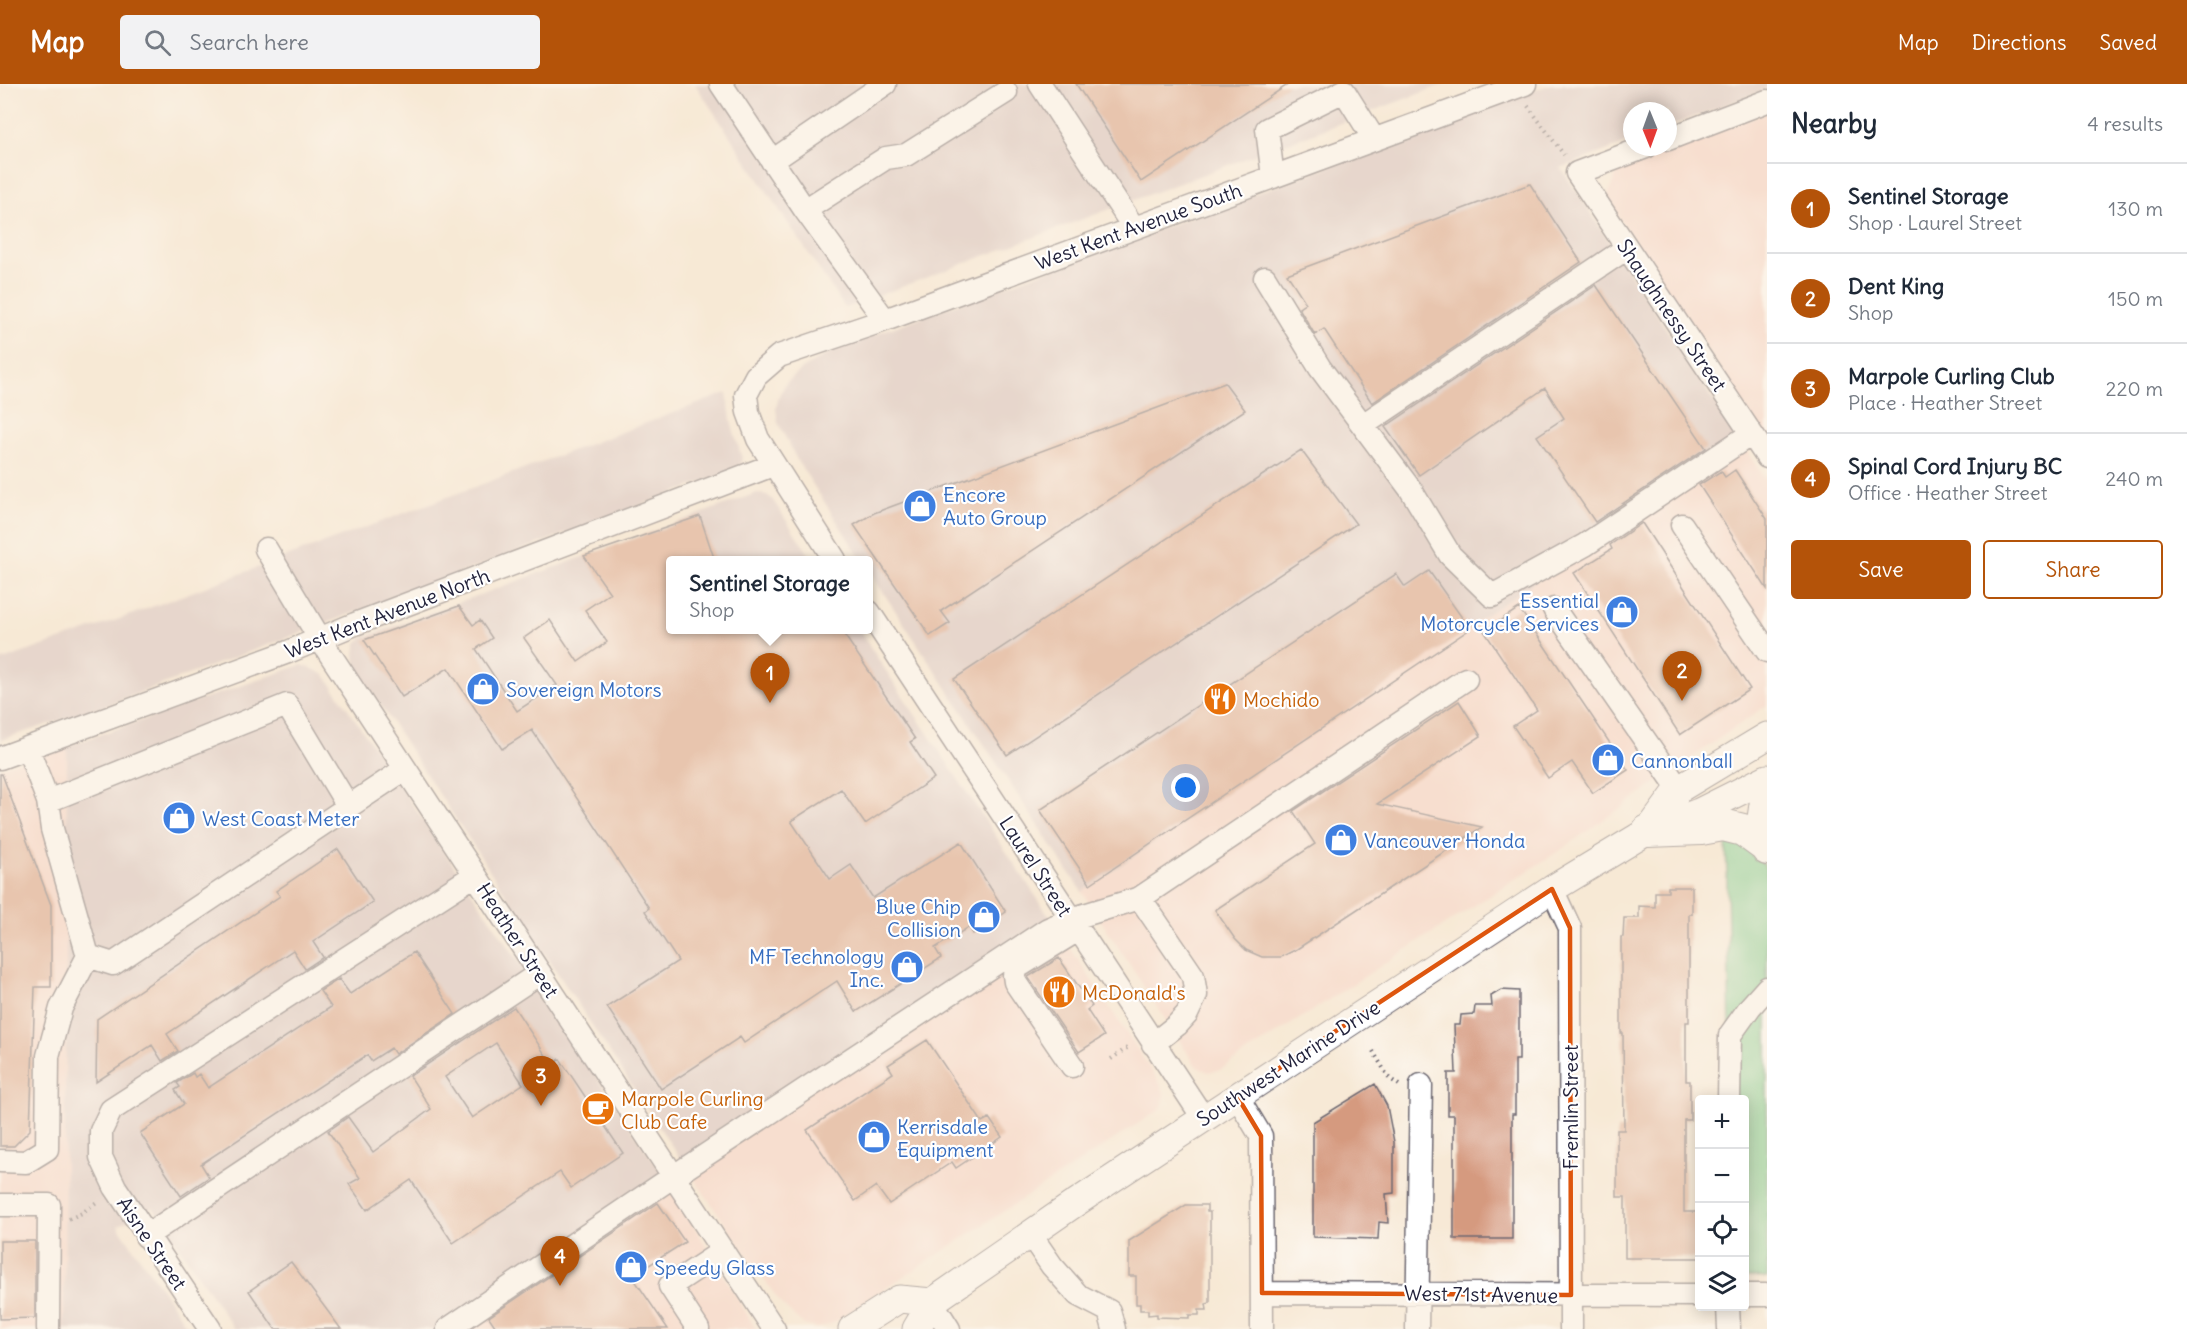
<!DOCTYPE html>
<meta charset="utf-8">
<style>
body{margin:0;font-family:Delius,sans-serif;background:#f2f2f3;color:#1f2937}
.controls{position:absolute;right:18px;bottom:18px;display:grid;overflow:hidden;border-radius:6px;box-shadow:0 3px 15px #0003}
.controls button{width:54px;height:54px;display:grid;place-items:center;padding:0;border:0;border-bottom:2px solid #e0e1e3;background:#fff;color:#1f2937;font:30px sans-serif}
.compass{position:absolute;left:1623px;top:18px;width:54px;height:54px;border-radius:50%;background:#fff;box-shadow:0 3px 15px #0003;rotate:179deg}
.you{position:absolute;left:1186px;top:704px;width:21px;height:21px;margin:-15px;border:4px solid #fff;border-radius:50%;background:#1a73e8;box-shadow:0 0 0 9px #1a73e833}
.badge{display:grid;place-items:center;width:39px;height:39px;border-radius:50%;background:#b45309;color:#fff;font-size:20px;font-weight:700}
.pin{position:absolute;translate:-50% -50px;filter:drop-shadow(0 2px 3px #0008)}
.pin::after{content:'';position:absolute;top:32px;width:21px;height:18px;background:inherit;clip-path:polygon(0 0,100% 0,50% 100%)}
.popup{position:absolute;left:666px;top:472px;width:207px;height:78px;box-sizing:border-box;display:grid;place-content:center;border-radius:6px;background:#fff;filter:drop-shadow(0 2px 4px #0005);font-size:20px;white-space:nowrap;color:#747a83}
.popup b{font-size:22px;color:#1f2937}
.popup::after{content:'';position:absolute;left:50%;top:100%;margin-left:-12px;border:12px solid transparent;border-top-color:#fff}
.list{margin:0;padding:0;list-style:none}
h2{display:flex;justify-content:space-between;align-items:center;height:78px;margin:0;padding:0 24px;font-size:26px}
h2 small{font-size:20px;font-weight:400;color:#747a83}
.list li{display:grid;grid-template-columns:39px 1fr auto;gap:18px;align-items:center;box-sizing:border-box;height:90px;padding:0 24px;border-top:2px solid #e0e1e3}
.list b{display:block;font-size:22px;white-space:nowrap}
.list p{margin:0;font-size:20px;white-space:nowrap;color:#747a83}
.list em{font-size:20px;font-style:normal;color:#747a83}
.actions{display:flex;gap:12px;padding:18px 24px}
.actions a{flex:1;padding:14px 0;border:2px solid #b45309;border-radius:6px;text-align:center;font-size:21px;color:#b45309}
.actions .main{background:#b45309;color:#fff}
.icon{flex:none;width:33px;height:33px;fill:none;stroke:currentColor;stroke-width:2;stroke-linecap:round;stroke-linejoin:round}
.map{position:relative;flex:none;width:1767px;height:1245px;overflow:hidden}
header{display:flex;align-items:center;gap:36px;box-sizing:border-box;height:84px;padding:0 30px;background:#b45309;color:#fff}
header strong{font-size:28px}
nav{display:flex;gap:33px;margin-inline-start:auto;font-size:21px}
.search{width:420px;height:54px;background:#f2f2f3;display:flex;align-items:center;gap:15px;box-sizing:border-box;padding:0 21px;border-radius:6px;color:#747a83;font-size:22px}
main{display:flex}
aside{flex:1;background:#fff}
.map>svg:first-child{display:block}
.built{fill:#f7d1c7}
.industrial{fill:#d2bfc0}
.green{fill:#77cc8f;stroke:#4c7765;stroke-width:1.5}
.building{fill:#d59a7f;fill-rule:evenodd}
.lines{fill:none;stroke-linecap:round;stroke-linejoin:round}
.minor-casing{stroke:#6d6871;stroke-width:25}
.major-casing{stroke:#6d6871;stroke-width:29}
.highway-casing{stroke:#6d6871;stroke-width:34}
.path{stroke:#6d6871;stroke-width:4;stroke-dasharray:1.5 4.5;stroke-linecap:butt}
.minor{stroke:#fff;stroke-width:22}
.major{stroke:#fff;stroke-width:27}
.highway{stroke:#fff;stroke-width:32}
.marked{fill:none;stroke:#de560e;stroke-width:4.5;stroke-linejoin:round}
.labels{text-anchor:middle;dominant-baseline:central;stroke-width:4.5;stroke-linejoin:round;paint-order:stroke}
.street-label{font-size:20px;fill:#22223b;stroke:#fff}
.shop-label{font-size:20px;fill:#366cbe;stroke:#fff;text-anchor:start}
.food-label{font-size:20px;fill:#c56008;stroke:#fff;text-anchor:start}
</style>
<header>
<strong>Map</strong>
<div class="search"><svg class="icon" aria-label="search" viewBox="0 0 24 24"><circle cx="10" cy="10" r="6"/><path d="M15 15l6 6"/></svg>Search here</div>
<nav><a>Map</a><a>Directions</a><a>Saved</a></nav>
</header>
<main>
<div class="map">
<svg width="1767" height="1245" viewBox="0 0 1767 1245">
<rect width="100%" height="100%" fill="#fff"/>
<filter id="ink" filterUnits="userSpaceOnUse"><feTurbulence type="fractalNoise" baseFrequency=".0167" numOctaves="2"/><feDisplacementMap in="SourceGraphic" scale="12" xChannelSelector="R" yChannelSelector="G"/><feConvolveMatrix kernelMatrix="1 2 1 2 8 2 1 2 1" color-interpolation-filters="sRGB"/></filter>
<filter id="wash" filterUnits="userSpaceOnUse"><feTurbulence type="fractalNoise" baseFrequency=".008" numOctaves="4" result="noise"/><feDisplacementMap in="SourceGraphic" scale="24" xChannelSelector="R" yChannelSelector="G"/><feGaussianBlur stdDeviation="1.35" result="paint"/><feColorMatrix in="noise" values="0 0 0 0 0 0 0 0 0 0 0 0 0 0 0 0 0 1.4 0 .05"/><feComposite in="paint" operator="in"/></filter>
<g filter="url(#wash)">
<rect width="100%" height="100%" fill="#f7e9d6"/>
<path class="built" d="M 1767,28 L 1767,356 L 1607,115 L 1613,97 L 1618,88 L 1626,82 Z
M 1740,357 L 1767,398 L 1767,621 L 1565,763 L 1220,986 L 1208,988 L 1196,982 L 1082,808 Z
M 67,662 L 64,1245 L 0,1245 L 0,684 Z
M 1055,841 L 1161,1001 L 1164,1009 L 1163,1021 L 1159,1026 L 831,1240 L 818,1244 L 804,1241 L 782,1221 L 687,1085 Z
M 667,1097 L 756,1245 L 448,1245 Z"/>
<path class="industrial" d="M 695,0 L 1445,0 L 845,224 Z
M 1552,0 L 1767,0 L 1767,5 L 1668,43 L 1668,27 L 1632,27 L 1632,57 L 1561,84 L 1740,357 L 1082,808 L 869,487 L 869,476 L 862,476 L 797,376 L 778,339 L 776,324 L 779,312 L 786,299 L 802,285 L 837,264 Z
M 727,309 L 732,341 L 742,374 L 740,382 L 735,386 L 102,623 L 0,656 L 0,577 L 114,537 Z
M 757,409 L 767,411 L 772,415 L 813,476 L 671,476 L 671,546 L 859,546 L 1055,841 L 687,1085 L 356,584 L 355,568 L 357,559 L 362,554 Z
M 301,581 L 309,583 L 325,591 L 667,1097 L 448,1245 L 234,1245 L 153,1123 L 118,1142 L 189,1245 L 64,1245 L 67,662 Z"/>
<path class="green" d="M 1726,749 L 1764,780 L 1767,788 L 1767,1194 L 1745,1193 L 1744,1016 L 1729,1015 L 1730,951 Z"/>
<g id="blocks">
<path class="building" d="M 1076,0 L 1289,0 L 1141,98 Z
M 1530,100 L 1581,178 L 1372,319 L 1324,245 L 1315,251 L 1299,224 L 1306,219 L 1287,190 Z
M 1596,201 L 1706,364 L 1595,438 L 1537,352 L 1564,334 L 1545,304 L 1419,391 L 1385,343 Z
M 1225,299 L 1245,326 L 941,527 L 950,539 L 930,552 L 854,441 L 874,429 Z
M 1301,366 L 1356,440 L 1007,671 L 954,595 Z
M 1735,386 L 1767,435 L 1767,505 L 1699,401 L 1721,387 L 1725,393 Z
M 700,432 L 715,477 L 671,477 L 671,546 L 841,546 L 915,655 L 910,658 L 934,694 L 865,740 L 841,705 L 791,737 L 830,795 L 851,781 L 873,814 L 961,758 L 1006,828 L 973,850 L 969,843 L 935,864 L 941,874 L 856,928 L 837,897 L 744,959 L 740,953 L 661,1005 L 607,923 L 678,877 L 645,827 L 649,824 L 532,646 L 502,665 L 448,584 L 402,613 L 364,556 L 459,522 L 473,541 L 480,536 L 492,554 L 476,565 L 517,627 L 557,601 L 524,554 L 550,536 L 578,578 L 607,558 L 585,526 L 610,509 L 584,472 Z
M 1642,439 L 1750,605 L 1680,651 L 1574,489 L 1612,465 L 1610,461 Z
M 1429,487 L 1470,545 L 1090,800 L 1040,726 L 1396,490 L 1405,503 Z
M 1519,524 L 1628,686 L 1593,709 L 1572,678 L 1548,694 L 1513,642 L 1537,626 L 1484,547 Z
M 1459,617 L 1481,652 L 1377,720 L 1482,743 L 1297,865 L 1281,873 L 1262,873 L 1246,866 L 1235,855 L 1215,826 L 1315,760 L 1293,727 Z
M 0,690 L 2,690 L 51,821 L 51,903 L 35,903 L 30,1046 L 14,1062 L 0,1062 Z
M 338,765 L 373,818 L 313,858 L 323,873 L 305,885 L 293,866 L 167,950 L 178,967 L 162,977 L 152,961 L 96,998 L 97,935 L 280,812 L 276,807 Z
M 1668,803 L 1692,803 L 1692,830 L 1689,830 L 1689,938 L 1686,938 L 1686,997 L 1690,997 L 1690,1036 L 1684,1036 L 1684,1128 L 1700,1128 L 1700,1174 L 1625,1174 L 1625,1113 L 1617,1113 L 1617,1046 L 1624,1046 L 1623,949 L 1621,949 L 1621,853 L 1623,853 L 1624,834 L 1639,834 L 1639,822 L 1655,823 L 1655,808 L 1668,808 Z
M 414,868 L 455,930 L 395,970 L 391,964 L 371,977 L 367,971 L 201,1080 L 209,1093 L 181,1112 L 140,1049 L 184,1020 L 175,1006 L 180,1003 L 177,999 L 193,989 L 195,993 L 199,990 L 208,1004 L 331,923 L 320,907 L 339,895 L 350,910 Z
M 1059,874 L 1092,922 L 1087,926 L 1104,952 L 1079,968 L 1028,893 Z
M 1501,906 L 1519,907 L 1519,976 L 1515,976 L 1515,1030 L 1512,1030 L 1512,1155 L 1454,1155 L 1454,1031 L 1448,1031 L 1448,989 L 1456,989 L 1454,941 L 1460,941 L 1461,931 L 1474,930 L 1475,922 L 1492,922 L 1491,912 Z
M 514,923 L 552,981 L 560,975 L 623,1069 L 571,1104 L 560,1088 L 453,1159 L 411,1096 L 367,1126 L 349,1100 L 360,1094 L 328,1047 L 348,1033 L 373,1068 L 431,1025 L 410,992 ZM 496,959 L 523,1000 L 472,1034 L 445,993 Z
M 927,956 L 982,1038 L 989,1034 L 1002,1053 L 956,1084 L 952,1078 L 889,1120 L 876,1102 L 855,1117 L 807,1046 L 893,989 L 888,981 Z
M 1375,1000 L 1387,1022 L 1394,1058 L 1394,1109 L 1386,1110 L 1388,1139 L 1379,1138 L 1378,1155 L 1313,1153 L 1313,1038 Z
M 658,1119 L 685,1158 L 632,1192 L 668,1245 L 497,1245 L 489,1233 Z
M 1186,1121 L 1207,1121 L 1207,1128 L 1210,1128 L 1210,1219 L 1206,1220 L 1207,1226 L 1199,1226 L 1199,1231 L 1189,1231 L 1189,1234 L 1157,1233 L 1157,1230 L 1148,1231 L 1148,1226 L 1140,1226 L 1140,1220 L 1136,1220 L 1136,1192 L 1129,1192 L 1129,1157 Z
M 0,1157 L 35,1157 L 35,1234 L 0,1235 Z
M 291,1178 L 341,1245 L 275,1245 L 249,1207 Z"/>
</g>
</g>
<g filter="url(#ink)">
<use href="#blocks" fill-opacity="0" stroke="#6d6871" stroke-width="1.5"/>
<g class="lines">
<g class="minor-casing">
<path id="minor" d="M 721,0 L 805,126 L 885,236
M 1040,0 L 1134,144
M 1668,55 L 1767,17
M 1646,63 L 1577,89 L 1767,373
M 772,77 L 885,0
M 1273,93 L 1267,45 L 1344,7 L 1374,55
M 805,126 L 886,74 L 906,71 L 1006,8
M 1265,194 L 1320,284 L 1411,406 L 1450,471 L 1492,512 L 1585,461 L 1751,350
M 1363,341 L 1627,164
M 1682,441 L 1767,567
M 266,465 L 320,555 L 774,1245
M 835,476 L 758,355 L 748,328 L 746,311 L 756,292 L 779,272 L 885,236 L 1525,0
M 1554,525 L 1679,705
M 869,528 L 1204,1035
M 0,674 L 288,568 L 355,540 L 773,381
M 48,717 L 287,621 L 348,722
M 1552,805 L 1570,844 L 1571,1245
M 1140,814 L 1193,892 L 1196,911 L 1187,930 L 1177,941 L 1153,960
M 88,872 L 113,880 L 405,685
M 1072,982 L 1015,898 L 1014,891 L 1018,883 L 1078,846
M 1237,1012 L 1261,1052 L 1262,1245
M 1729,1016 L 1730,951 L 1750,923 L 1767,904
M 0,1077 L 26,1078 L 47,1065 L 48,972 L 61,924 L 88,872 L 52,745 L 48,717 L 28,665
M 0,1121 L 49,1121 L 48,1245
M 1030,1150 L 1052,1182 L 1078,1211 L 1109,1227 L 1114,1245
M 146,1152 L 540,889
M 1262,1209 L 1700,1211
M 1744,1211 L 1767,1211
M 932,1218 L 949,1245
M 1728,1222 L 1729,1245
M 210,1245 L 115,1103 L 101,1073 L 101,1047 L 111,1026 L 475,791
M 448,1245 L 674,1092 L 1048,845 L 1071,835 L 1140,814 L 1466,595
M 698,1245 L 670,1202 L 723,1167
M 1417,1245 L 1421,1001"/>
</g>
<g class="major-casing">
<path id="major" d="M 1648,747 L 1679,705 L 1767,652
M 852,1245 L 899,1215 L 932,1218
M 916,1245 L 932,1218 L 1071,1122 L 1552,805 L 1648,747 L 1699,728 L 1767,694"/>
</g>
<g class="highway-casing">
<path id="highway" d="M 1767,710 L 1763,738 L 1767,765
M 1648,747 L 1701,745 L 1723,741 L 1743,746 L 1765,762"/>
</g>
<path class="path" d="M 1528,22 L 1564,71
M 1373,967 L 1389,994 L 1399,1001
M 1111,975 L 1130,962
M 69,1135 L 82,1129 L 98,1117"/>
<use href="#minor" class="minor"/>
<use href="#major" class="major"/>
<use href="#highway" class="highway"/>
</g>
</g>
<path d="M0 0H1767V1245H0ZM 1552,805 L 1570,844 L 1571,1211 L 1262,1209 L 1261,1052 L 1237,1012 Z" fill="#f7e9d6" fill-opacity=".55" fill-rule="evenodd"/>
<path class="marked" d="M 1552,805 L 1570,844 L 1571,1211 L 1262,1209 L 1261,1052 L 1237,1012 Z"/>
<defs>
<g id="shop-disc" transform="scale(1.725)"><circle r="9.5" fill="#3f7fe0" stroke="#fff"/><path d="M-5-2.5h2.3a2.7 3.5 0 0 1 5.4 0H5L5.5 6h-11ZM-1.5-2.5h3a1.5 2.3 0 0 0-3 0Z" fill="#fff"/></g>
<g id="restaurant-disc" transform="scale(1.725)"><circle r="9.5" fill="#e8710a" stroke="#fff"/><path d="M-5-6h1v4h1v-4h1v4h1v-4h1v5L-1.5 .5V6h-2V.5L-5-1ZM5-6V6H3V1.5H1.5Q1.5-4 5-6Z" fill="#fff"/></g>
<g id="cafe-disc" transform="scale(1.725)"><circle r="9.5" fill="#e8710a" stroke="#fff"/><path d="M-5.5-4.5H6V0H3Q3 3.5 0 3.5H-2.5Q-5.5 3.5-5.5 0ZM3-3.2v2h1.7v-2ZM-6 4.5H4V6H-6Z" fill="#fff"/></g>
</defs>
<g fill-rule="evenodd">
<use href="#shop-disc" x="920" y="422"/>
<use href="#shop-disc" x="1622" y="528"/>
<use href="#shop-disc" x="483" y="605"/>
<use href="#restaurant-disc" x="1220" y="615"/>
<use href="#shop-disc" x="1608" y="676"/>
<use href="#shop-disc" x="179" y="734"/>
<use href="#shop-disc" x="1341" y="756"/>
<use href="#shop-disc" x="984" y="833"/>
<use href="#shop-disc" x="907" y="883"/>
<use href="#restaurant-disc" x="1059" y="908"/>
<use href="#cafe-disc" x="598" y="1025"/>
<use href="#shop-disc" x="874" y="1053"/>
<use href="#shop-disc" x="631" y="1183"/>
</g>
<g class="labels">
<g class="street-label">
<text transform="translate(1138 142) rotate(-20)">West Kent Avenue South</text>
<text transform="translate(1672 231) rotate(56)">Shaughnessy Street</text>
<text transform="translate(387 529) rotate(-21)">West Kent Avenue North</text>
<text transform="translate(1036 782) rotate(57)">Laurel Street</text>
<text transform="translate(518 856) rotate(57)">Heather Street</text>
<text transform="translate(1288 979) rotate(-33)">Southwest Marine Drive</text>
<text transform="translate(1570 1023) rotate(-90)">Fremlin Street</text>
<text transform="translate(152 1159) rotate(56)">Aisne Street</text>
<text transform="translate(1481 1210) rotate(1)">West 71st Avenue</text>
</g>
<g class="shop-label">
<text x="943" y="410">Encore<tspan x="943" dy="23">Auto Group</tspan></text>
<text x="1599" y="516" text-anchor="end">Essential<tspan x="1599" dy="23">Motorcycle Services</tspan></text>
<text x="506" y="605">Sovereign Motors</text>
<text x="1631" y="676">Cannonball</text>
<text x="202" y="734">West Coast Meter</text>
<text x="1364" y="756">Vancouver Honda</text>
<text x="961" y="822" text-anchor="end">Blue Chip<tspan x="961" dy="23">Collision</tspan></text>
<text x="884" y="872" text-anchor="end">MF Technology<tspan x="884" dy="23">Inc.</tspan></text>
<text x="897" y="1042">Kerrisdale<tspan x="897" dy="23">Equipment</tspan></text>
<text x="654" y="1183">Speedy Glass</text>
</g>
<g class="food-label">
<text x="1243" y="615">Mochido</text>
<text x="1082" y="908">McDonald's</text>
<text x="621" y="1014">Marpole Curling<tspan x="621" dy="23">Club Cafe</tspan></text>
</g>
</g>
</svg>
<div class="controls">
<button>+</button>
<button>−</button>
<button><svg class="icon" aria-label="locate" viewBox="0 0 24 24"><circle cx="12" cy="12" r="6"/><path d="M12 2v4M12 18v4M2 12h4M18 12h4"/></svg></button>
<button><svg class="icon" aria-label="layers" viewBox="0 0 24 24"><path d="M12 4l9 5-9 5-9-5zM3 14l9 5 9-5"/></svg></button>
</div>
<svg class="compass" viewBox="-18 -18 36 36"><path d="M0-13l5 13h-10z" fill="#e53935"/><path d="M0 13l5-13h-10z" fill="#747a83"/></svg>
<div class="you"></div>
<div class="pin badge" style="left:770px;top:619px">1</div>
<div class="popup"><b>Sentinel Storage</b>Shop</div>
<div class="pin badge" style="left:1682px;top:617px">2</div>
<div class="pin badge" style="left:541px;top:1022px">3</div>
<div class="pin badge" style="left:560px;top:1202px">4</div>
</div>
<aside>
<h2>Nearby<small>4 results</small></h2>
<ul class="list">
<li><span class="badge">1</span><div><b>Sentinel Storage</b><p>Shop · Laurel Street</p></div><em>130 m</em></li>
<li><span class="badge">2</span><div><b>Dent King</b><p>Shop</p></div><em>150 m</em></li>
<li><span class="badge">3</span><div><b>Marpole Curling Club</b><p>Place · Heather Street</p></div><em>220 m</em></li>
<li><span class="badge">4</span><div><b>Spinal Cord Injury BC</b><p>Office · Heather Street</p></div><em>240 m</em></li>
</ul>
<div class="actions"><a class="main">Save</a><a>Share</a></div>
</aside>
</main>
